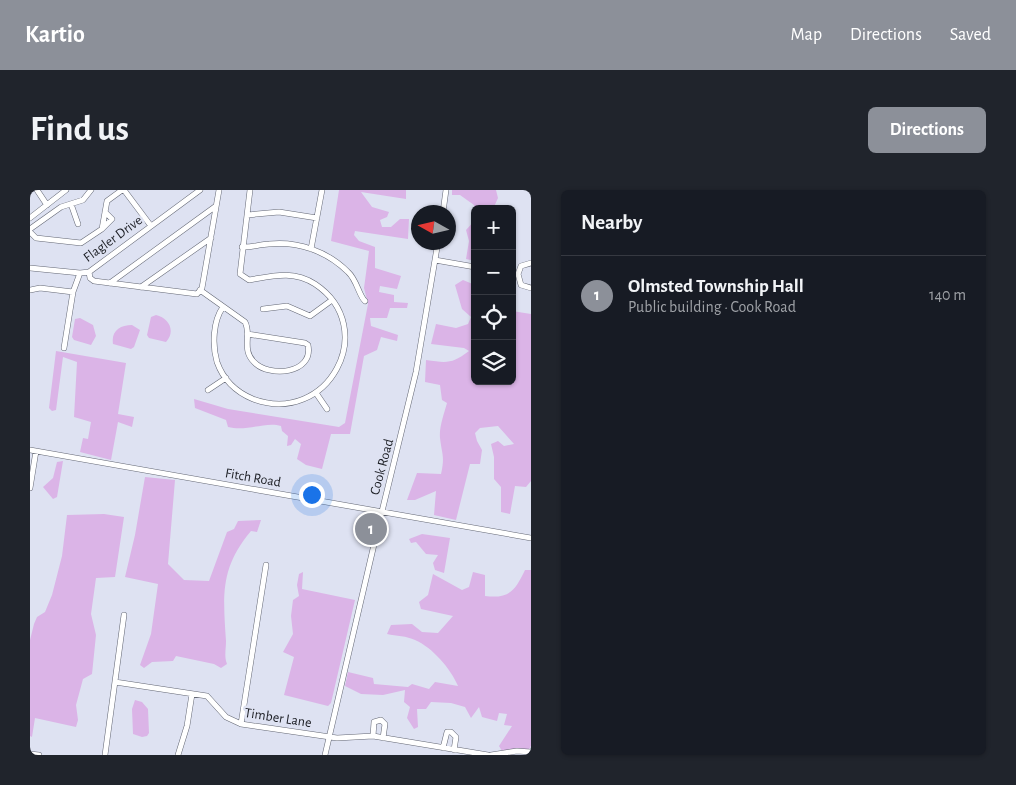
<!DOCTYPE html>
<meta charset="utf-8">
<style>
body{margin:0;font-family:"Alegreya Sans",sans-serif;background:#20242c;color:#f1f3f6}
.controls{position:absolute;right:15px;top:15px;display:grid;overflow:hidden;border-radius:8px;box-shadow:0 1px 4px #0004}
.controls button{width:45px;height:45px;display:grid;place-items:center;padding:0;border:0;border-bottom:1px solid #363941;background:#171b24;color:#f1f3f6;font:25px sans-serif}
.compass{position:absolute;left:381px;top:15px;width:45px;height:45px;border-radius:50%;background:#171b24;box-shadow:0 1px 4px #0004;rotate:278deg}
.you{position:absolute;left:281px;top:304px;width:18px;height:18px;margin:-12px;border:4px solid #fff;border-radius:50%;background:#1a73e8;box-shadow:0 0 0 8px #1a73e833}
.badge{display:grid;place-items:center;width:32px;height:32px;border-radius:50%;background:#8c9099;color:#fff;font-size:16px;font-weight:700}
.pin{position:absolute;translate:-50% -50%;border:2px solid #fff;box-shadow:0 1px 5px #0006}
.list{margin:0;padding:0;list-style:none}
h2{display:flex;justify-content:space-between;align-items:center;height:65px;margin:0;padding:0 20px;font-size:21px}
h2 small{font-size:16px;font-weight:400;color:#9ea1a6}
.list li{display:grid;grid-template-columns:32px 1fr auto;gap:15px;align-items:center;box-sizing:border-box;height:80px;padding:0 20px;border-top:1px solid #363941}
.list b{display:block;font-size:19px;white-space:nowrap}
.list p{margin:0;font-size:16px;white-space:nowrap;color:#9ea1a6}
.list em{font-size:16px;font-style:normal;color:#9ea1a6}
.icon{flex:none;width:28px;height:28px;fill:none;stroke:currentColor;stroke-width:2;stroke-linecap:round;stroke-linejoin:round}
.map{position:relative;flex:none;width:501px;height:565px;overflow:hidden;border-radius:8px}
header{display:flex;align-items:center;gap:30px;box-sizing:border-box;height:70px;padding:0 25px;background:#8c9099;color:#fff}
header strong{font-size:24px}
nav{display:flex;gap:28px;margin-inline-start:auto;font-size:18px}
.intro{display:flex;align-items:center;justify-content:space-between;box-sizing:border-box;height:120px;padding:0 30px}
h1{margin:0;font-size:35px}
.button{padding:12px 22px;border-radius:8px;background:#8c9099;color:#fff;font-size:18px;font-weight:700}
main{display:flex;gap:30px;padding:0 30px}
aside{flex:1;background:#171b24;border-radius:8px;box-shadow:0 1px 4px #0004}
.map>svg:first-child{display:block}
.green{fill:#dbb4e7}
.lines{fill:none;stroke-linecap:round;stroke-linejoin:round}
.minor-casing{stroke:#636774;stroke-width:6}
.minor{stroke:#fff;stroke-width:5}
.labels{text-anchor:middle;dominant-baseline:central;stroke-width:5;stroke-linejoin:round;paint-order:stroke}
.street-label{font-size:14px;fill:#1c1e24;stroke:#dee2f2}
</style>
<header>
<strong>Kartio</strong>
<nav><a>Map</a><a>Directions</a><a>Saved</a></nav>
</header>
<div class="intro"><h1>Find us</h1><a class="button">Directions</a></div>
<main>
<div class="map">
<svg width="501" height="565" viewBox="0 0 501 565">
<rect width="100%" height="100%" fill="#dee2f2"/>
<path class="green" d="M 309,0 L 376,0 L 376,9 L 331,2 L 342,17 L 359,22 L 357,27 L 350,30 L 352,37 L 361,37 L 370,29 L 379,29 L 378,49 L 325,41 L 324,45 L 329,51 L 345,57 L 345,78 L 371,86 L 367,99 L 350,96 L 349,102 L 364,105 L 364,112 L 378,113 L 377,118 L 360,118 L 357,128 L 340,128 L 341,136 L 368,145 L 367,151 L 351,147 L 347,160 L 334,166 L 320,244 L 301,244 L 292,279 L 276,275 L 267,269 L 271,254 L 265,249 L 261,255 L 257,256 L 258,246 L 252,241 L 251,236 C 236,231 217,242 198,237 L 196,230 L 165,218 L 164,209 L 198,219 L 309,237 L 315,233 L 338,114 L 334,98 L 339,61 L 301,51 Z
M 422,0 L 466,0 L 468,8 L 463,19 L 445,20 L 444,15 L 430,5 L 422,5 Z
M 445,30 L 445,71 L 436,69 L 439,51 L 436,40 Z
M 433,90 L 445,95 L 445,191 L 482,191 L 482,121 L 501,124 L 501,291 L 496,297 L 485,296 L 480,324 L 471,322 L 471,297 L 464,289 L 464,267 L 461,254 L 468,251 L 474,256 L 484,254 L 468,236 L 450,238 L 445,243 L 447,251 L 452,260 L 450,274 L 440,274 L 426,330 L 404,325 L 406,301 L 385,310 L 377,310 L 387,283 L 411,284 C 415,266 412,265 410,248 C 409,237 414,224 417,213 L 412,210 L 410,195 L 395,192 L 396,170 C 417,173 422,174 439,161 L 434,158 L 401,154 L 406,134 L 426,138 L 438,134 L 441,127 L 432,119 L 425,95 Z
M 126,125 C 139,128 146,141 136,152 L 119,148 L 117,145 L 121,127 Z
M 50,128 L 63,135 L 66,146 L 61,155 L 44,150 L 42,147 L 45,129 Z
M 102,135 L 110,140 L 104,157 L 101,159 L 83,154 C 81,141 90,135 102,135 Z
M 26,161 L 96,173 L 88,224 L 104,227 L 102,237 L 88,232 L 81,270 L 50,262 L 53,248 L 58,249 L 61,232 L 44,227 L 47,172 L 33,167 L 26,220 L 22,221 L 19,218 Z
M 33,271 L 27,307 L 23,309 L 13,297 L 23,288 L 27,272 Z
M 115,287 L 145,290 L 138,374 L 154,390 L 179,391 L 197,342 L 204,339 L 208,331 L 231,330 L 227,342 L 221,341 C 190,378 193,405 196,451 C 196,460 194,466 197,474 L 191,478 L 184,474 L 146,466 L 143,471 L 122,472 L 114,478 L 110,475 L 121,444 L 128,394 L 95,387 L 105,345 Z
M 74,324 L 94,327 L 85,387 L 66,388 L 61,424 L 66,445 L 62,484 L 53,489 L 46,515 L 48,530 L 46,537 L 5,528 L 2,547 L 0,546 L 0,450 L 4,434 L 7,427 L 15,422 L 22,405 L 32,366 L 37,325 Z
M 392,344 L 420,348 L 414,383 L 405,380 L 403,373 L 408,365 L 396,364 L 386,352 L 381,353 L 379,349 Z
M 495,380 L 501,380 L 501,556 L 499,559 L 472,561 L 469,556 L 482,536 L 474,535 L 477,524 L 469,523 L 467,531 L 452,527 L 449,517 L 441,528 L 435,517 L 421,513 L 401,512 L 396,519 L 387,519 L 388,537 L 384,539 L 377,528 L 380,517 L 374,512 L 375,500 L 353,505 L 331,504 L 315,496 L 318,482 L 343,488 L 344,494 L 378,497 L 382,494 L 399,499 L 405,492 L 428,496 C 421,479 402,457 385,450 C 377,446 366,446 357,444 L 361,435 L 382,434 L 392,442 L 408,443 L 423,426 L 391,419 L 389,412 L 398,405 L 403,384 L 432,400 L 439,397 L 443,382 L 455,385 L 455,406 C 479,409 485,401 495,380 Z
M 273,382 L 272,399 L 325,410 L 301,513 L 298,516 L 254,505 L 264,467 L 253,462 L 263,444 L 261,426 L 263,410 L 269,406 L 267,395 L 269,384 Z
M 105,510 L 112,512 L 118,519 L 119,543 L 117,546 L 112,547 L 103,544 L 102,519 Z"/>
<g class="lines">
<g class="minor-casing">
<path id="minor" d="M 7,0 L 17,15
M 94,0 L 121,36
M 41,14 L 48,34
M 413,22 L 416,0
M 217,25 L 249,22 L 287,28
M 0,28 L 36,0
M 0,39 L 31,17 L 53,10 L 61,0
M 72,39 L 82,29 L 75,22
M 0,42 L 6,48 L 51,53 L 72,39 L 77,11 L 92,0
M 212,57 C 221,58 230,54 239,54 C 268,51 297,61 318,82 C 327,90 329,106 335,111
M 281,59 L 292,0
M 405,70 L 445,77
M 501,73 L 491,76 L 488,84 L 491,95 L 501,98
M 0,78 L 50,83 L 59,82 L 170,0
M 59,82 L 60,88 L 64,91 L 167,104 L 172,98 L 189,0
M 80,93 L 186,16
M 111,97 L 181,48
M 0,100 L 10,98 L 43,102
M 170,100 L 215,132 C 222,145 211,159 224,172 C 239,188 284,184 278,155 L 275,153 L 217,144
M 193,117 C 183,131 182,155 187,172 C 193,189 206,202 223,209 C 298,237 351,138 285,94 C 263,80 243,86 219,90 L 210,84 L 220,0
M 233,119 L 257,116 L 280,126 L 302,110
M 34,158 L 43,102 L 50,83
M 178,200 L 196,188
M 286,203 L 297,219
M 0,260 L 501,348
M 0,298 L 6,261
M 85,492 L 177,506 L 196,527 L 211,534 L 307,548 L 343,546 L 458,565
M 211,534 L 236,375
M 343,546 L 344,532 L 351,530 L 355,534 L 353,548
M 413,558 L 417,542 L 421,542 L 426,547 L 424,560
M 0,564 L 9,565
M 75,565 L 94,425
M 148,565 L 157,536 L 162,504
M 295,565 L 346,346 L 386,182 L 408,52
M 461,565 L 487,561 L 501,562"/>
</g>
<use href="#minor" class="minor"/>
</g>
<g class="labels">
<g class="street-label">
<text transform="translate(83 49) rotate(-36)">Flagler Drive</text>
<text transform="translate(352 277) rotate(-75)">Cook Road</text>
<text transform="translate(223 288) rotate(10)">Fitch Road</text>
<text transform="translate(248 528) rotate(9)">Timber Lane</text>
</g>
</g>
</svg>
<div class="controls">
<button>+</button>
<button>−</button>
<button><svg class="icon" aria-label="locate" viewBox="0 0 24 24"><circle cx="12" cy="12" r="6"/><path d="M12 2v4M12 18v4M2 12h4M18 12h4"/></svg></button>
<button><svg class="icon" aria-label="layers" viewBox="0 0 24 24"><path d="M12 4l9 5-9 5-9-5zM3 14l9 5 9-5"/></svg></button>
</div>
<svg class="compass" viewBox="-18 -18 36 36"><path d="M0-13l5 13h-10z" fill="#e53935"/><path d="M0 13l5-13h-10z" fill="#9ea1a6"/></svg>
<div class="you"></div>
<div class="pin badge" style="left:341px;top:339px">1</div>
</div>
<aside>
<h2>Nearby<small></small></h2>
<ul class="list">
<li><span class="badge">1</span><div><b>Olmsted Township Hall</b><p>Public building · Cook Road</p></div><em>140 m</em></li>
</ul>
</aside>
</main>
